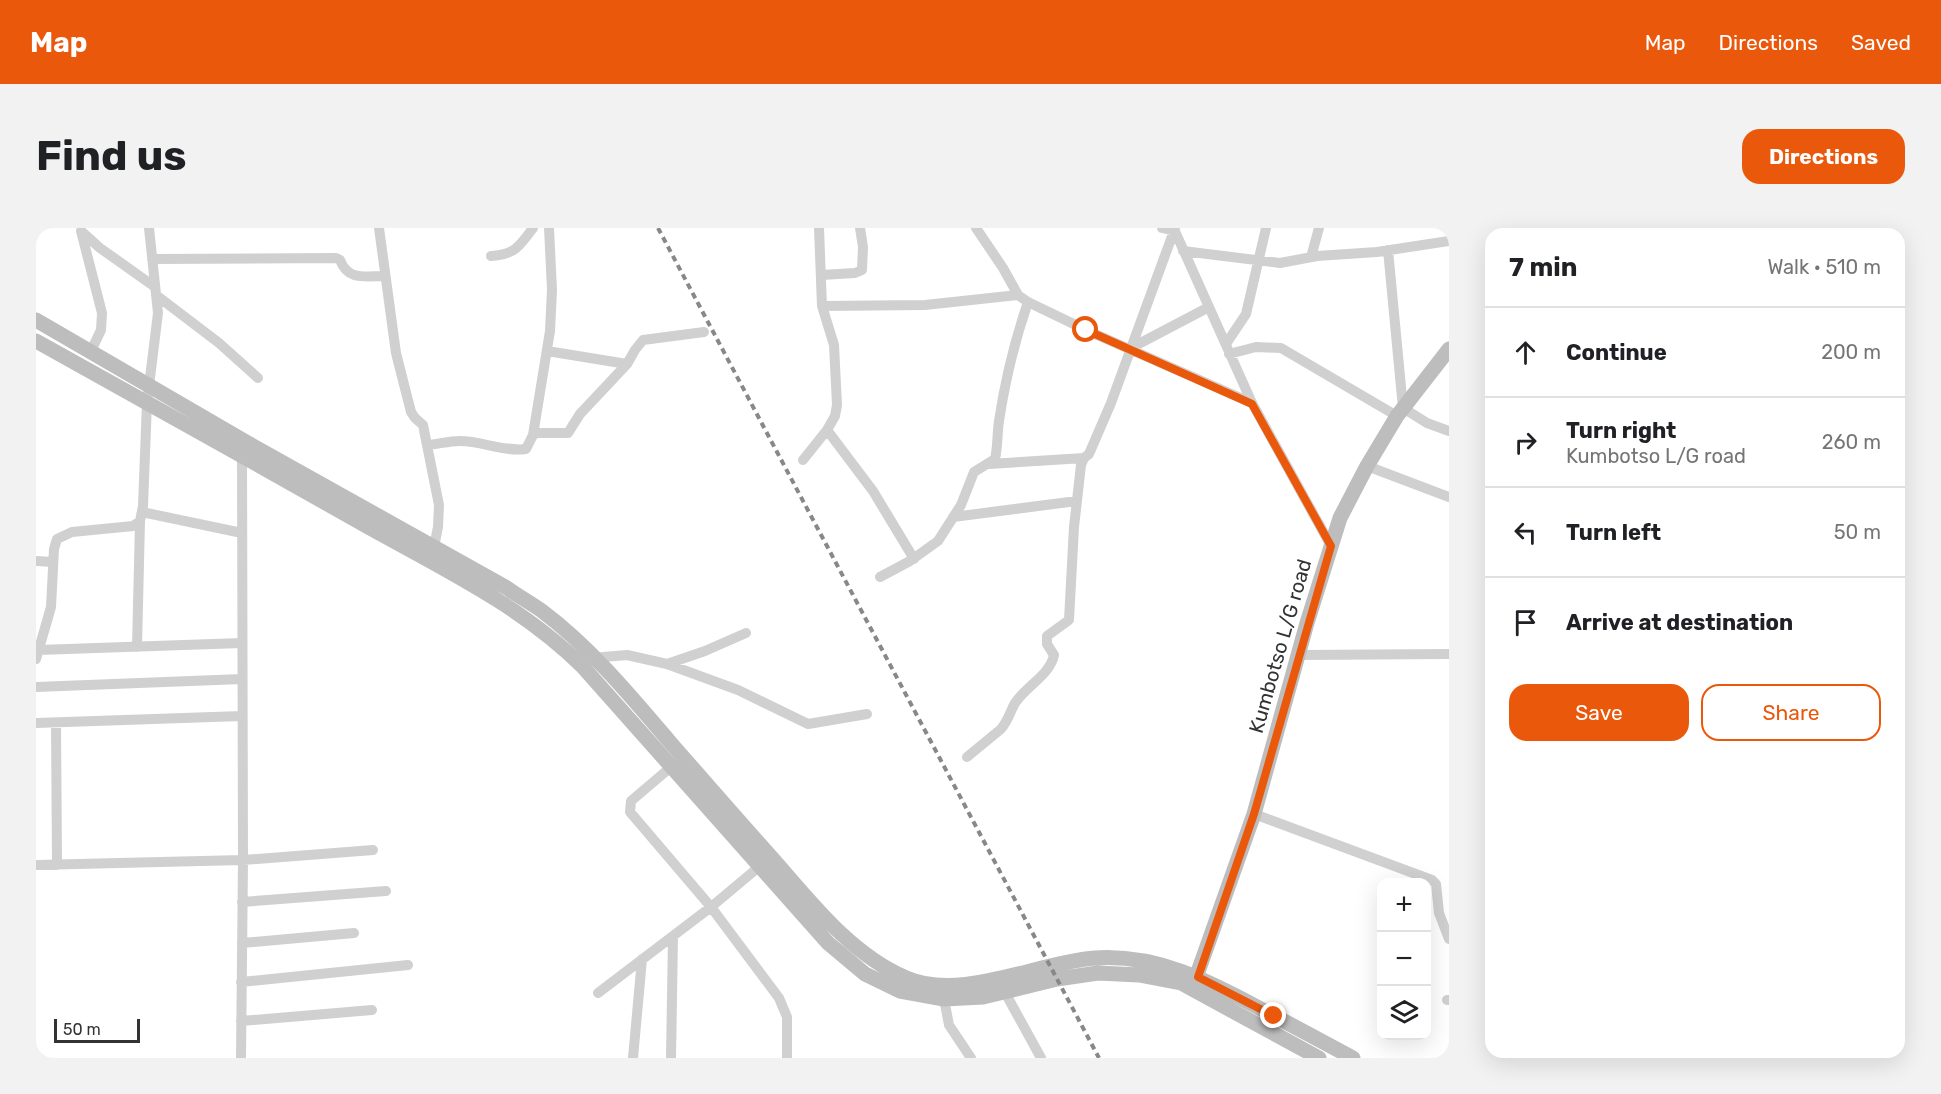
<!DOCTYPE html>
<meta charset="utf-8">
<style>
body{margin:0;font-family:Rubik,sans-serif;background:#f2f2f2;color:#202124}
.controls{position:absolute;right:18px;bottom:18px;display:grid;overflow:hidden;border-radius:12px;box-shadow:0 6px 24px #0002}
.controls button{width:54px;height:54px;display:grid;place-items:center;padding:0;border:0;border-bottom:2px solid #e0e0e0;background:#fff;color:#202124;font:30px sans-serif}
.scale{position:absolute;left:18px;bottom:15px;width:86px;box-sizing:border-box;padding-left:6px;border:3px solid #333;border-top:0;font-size:16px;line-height:21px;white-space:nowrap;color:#333;-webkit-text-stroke:4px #fff;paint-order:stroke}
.stop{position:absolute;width:18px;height:18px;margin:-14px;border:4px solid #ea580c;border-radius:50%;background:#fff}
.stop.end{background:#ea580c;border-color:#fff;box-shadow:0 2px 6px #0008}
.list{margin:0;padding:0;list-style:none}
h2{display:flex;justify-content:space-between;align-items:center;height:78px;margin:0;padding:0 24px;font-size:26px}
h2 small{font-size:20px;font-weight:400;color:#757577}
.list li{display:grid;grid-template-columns:39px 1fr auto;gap:18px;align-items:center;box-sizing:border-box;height:90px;padding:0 24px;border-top:2px solid #e0e0e0}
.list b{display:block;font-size:22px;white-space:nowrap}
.list p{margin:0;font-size:20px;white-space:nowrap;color:#757577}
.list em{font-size:20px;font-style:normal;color:#757577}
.actions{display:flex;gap:12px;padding:18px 24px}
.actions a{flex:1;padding:14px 0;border:2px solid #ea580c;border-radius:18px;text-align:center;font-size:21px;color:#ea580c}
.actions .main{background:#ea580c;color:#fff}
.icon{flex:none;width:33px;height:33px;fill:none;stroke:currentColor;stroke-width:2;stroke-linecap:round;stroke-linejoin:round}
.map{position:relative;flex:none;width:1413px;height:830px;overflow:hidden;border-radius:18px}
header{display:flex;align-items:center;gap:36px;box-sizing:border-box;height:84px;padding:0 30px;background:#ea580c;color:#fff}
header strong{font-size:28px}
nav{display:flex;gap:33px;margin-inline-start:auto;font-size:21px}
.intro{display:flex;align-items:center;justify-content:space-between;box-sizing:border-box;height:144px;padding:0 36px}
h1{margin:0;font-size:42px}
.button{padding:15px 27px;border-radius:18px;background:#ea580c;color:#fff;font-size:21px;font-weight:700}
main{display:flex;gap:36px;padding:0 36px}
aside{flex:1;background:#fff;border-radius:18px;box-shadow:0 6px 24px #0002}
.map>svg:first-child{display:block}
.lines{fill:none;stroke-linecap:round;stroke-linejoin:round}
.street{stroke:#d0d0d0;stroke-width:10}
.secondary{stroke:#bdbdbd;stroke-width:15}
.rail{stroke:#888;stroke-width:4;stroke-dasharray:6 4.5;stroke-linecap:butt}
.route{stroke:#ea580c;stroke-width:8}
.labels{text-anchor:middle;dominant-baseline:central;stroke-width:6;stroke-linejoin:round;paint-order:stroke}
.street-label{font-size:20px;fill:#333;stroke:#fff}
</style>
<header>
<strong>Map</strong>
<nav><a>Map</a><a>Directions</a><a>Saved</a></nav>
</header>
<div class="intro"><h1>Find us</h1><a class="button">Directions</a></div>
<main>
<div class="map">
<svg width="1413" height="830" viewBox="0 0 1413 830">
<rect width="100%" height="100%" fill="#fff"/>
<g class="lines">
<path class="street" d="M 343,0 L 360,125 L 375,184 L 379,190 L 387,197 L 403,277 L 402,299 L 398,319
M 940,0 L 967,40 L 982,67 L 992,74 L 1050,102 L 1216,175
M 1126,0 L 1139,3
M 1138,1 L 1216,175 L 1295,318
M 45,3 L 66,85 L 65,102 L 55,123
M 45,3 L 64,20 L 119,59
M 1352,22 L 1367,180 L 1391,195 L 1413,203
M 1147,23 L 1244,35 L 1281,28 L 1341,24 L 1413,13
M 455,28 C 478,27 484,18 497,0
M 1275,29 L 1283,0
M 116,31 L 300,30 L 304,32 C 312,53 329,48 349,48
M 785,47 L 819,45 L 826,42 L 827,19 L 824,0
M 120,67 L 183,115 L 222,150
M 786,78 L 889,77 L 982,67
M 1190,116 L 1210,86 L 1230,0
M 1093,121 L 1173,79
M 511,123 L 591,136
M 1193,126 L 1220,119 L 1245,120 L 1361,188
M 791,202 L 837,263 L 878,331
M 497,207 L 514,103 L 516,62 L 513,0
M 391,217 C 402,216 414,213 424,213 C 446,213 468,224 490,221 L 497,207 L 501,205 L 532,205 L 544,186 L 591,136 L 599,122 L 607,112 L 668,104
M 767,232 L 791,202 L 799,188 L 801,177 L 798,117 L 786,78 L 783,0
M 953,236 L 1048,230
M 1331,238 L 1413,269
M 106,284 L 206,305
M 917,289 L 1041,273
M 0,333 L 17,334
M 844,349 L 874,333 L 902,313 L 925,277 L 938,244 L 959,231 C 962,218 961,206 963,193 C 969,153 979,112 992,74
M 101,419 L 104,293
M 2,422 L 206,415
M 1263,427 L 1413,426
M 556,430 L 591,427 L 631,436 L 669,423 L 710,405
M 0,431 L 15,379 L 18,321 L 21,311 L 36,304 L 97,298 L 104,293 L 107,278 L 111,174 L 122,85 L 113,0
M 631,436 L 702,462 L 772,496 L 831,486
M 0,459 L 206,451
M 0,495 L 206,488
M 20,495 L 21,637
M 931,529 L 965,501 C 972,493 974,484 979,475 C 990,458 1014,447 1018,427 L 1011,416 L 1011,408 L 1033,392 L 1038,299 L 1045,237 L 1048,230 L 1053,226 L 1075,175 L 1139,0
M 635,539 L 595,573 L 594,584 L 675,679 L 743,770 L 751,789 L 751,830
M 1218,586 L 1396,652 L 1400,656 L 1403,685 L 1413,711
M 0,637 L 207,632 L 337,622
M 206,674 L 350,663
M 206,715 L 318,705
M 205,754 L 372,737
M 966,759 L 1005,830
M 562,765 L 675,679 L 724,638
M 908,771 L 913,797 L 935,830
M 1411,772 L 1413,772
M 205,793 L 336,782
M 205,830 L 207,632 L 206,227
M 597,830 L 606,731
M 635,830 L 637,708"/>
<path class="secondary" d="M 0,92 L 210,214 L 471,360 C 482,368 495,375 506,383 C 554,419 594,467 633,513 C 667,552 701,591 736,630 C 775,674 814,726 870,750 C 925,774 1002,734 1059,730 C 1121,726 1173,753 1225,781 C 1256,797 1287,814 1317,830
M 0,113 C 112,175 223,237 334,300 C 408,341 487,379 547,439 L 792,715 L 829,746 L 864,763 L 908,771 L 947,769 L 1021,751 L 1062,745 L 1103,747 L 1145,755 L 1283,830
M 1157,758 L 1218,586 L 1271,395 L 1304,290 L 1331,238 L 1361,188 L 1413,121"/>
<path class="rail" d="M 622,0 L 1063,830"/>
</g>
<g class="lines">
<path class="route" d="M 1050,102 L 1216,176 L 1295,318 L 1218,586 L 1162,749 L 1238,788"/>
</g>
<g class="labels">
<g class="street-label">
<text transform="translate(1244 418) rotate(-74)">Kumbotso L/G road</text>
</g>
</g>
</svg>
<div class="controls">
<button>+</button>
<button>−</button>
<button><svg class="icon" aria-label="layers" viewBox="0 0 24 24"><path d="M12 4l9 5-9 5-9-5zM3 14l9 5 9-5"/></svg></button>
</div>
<div class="scale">50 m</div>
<div class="stop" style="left:1050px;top:102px"></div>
<div class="stop end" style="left:1238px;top:788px"></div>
</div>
<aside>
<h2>7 min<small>Walk · 510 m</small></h2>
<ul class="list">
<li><svg class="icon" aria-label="ahead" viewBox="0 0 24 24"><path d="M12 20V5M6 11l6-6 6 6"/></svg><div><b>Continue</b></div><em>200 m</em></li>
<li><svg class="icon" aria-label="right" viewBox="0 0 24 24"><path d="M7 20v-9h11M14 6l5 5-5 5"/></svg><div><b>Turn right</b><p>Kumbotso L/G road</p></div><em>260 m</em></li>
<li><svg class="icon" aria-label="left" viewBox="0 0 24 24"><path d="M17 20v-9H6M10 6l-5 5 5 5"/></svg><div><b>Turn left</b></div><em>50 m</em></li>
<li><svg class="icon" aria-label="arrive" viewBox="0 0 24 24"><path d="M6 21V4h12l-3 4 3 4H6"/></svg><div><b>Arrive at destination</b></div></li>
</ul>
<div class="actions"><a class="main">Save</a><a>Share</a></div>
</aside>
</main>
